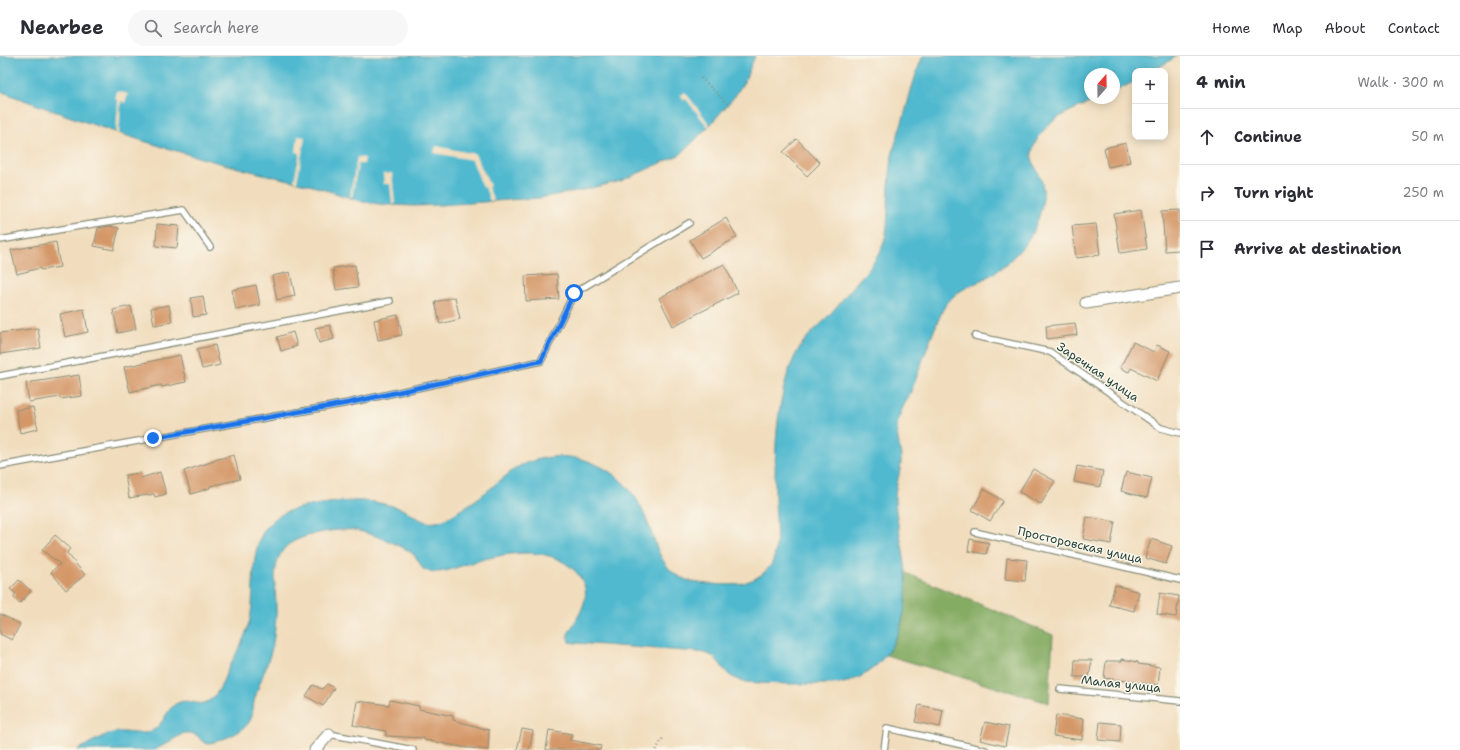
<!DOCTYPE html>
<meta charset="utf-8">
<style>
body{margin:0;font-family:"Shantell Sans",sans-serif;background:#f7f7f7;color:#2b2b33}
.controls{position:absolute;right:12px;top:12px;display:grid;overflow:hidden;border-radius:8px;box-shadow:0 2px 10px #0003}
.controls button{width:36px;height:36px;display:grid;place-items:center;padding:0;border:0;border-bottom:1px solid #e1e1e2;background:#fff;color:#2b2b33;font:20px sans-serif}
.compass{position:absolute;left:1084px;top:12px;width:36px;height:36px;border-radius:50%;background:#fff;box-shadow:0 2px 10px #0003;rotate:20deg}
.stop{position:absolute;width:12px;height:12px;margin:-9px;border:3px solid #1a73e8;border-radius:50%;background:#fff}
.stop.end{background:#1a73e8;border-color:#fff;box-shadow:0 1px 4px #0008}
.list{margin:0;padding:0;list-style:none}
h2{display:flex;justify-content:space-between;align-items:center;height:52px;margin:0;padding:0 16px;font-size:17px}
h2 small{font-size:13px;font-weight:400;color:#7c7c81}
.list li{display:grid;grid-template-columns:26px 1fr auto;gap:12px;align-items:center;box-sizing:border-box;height:56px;padding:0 16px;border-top:1px solid #e1e1e2}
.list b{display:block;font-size:15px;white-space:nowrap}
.list em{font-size:13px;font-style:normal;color:#7c7c81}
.icon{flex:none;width:22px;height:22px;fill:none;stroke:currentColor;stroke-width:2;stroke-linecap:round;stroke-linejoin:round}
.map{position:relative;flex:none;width:1180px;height:694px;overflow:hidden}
header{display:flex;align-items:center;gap:24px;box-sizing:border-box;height:56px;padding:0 20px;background:#fff;border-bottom:1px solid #e1e1e2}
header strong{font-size:19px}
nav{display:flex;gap:22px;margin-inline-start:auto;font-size:14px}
.search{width:280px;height:36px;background:#f7f7f7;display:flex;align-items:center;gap:10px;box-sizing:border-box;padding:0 14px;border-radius:22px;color:#7c7c81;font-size:15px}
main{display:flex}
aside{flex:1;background:#fff}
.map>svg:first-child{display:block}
.forest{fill:#85ac63;stroke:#52744c}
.water{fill:#51b9cf;stroke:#387b82}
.pier{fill:#f1ddbd}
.building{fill:#d49767}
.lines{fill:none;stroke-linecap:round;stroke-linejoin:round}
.service-casing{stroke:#888d78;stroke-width:8}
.minor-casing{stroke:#888d78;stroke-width:13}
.path{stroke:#888d78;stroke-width:2;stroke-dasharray:1 3;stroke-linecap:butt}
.service{stroke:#fff;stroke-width:5.5}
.minor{stroke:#fff;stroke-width:11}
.route{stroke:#1a73e8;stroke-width:5}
.labels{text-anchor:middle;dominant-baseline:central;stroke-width:3;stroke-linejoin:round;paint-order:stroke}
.street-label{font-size:12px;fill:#1f3d34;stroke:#fbf7ec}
</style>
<header>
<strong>Nearbee</strong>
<div class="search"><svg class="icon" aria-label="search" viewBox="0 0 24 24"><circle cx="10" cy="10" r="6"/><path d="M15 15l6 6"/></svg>Search here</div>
<nav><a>Home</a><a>Map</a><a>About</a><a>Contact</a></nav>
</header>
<main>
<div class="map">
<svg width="1180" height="694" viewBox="0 0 1180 694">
<rect width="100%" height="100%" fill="#fbf7ec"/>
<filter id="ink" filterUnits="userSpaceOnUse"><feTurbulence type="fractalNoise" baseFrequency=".025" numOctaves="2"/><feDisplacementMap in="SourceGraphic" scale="8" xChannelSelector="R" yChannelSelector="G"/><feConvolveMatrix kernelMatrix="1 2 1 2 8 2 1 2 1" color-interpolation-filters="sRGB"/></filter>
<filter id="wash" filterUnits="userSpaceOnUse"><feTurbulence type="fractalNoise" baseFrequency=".012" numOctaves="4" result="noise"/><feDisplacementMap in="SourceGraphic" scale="16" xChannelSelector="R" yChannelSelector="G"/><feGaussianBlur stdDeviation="0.9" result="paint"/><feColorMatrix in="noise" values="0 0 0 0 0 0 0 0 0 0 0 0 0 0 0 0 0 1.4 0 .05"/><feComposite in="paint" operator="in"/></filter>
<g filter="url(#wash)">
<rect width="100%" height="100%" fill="#f1ddbd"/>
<path class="forest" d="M 906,517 L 1053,579 L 1049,647 L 886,599 C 904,575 907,546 906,517 Z"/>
<path class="water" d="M 0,0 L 755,0 L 745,24 L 735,40 L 710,69 L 681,98 L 621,125 L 578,135 L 539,142 C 498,144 457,149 415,150 C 407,150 399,149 391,149 C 359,148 328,133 298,126 C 196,104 97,72 0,35 Z
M 923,0 L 1177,0 L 1153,15 L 1135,15 L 1135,25 L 1114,36 L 1114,18 L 1090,18 L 1090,42 L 1102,42 C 1087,48 1067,55 1055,64 C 1045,71 1030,89 1032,102 C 1034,111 1041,119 1042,127 C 1046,142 1039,164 1032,177 C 1023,194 1005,210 989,220 C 968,233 958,231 943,253 C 931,280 922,307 911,335 C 907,345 900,354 898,365 C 895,377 900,389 901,401 C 902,416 894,430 895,446 C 897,470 904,493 906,517 C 910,560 894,609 851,625 C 840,629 823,628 812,628 C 794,628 777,628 760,627 C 754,626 748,627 742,625 C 722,620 723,605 710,599 C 707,597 702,597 699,596 L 576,587 L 570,586 L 568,582 L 568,578 C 580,557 596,537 576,516 C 547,486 501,498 467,508 C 452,513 438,520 423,513 C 420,508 417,502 413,498 C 403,489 367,476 354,474 C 337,472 293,479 283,494 C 270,512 277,539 276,560 C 275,572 274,587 270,599 C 266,613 259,627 255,642 C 252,651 254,660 248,668 C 238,679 221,684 208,688 L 202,685 L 198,680 L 191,677 L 184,677 L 155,694 L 78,694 C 90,687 105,677 119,676 C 131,675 144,681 155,673 C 165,666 168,649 180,646 C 192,642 201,655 214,640 C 221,633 224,622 228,613 C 237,596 248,578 251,558 C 256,524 246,475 284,457 C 300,449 347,444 365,445 C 377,446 391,449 402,453 C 413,458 423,469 436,466 C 445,465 454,458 462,453 C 475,445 487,436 498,426 C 504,422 510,416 516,412 C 537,400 565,397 588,405 C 607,412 624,424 635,441 C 661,480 650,527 712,528 C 724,529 737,530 749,525 C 758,522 767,516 772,507 C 780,492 775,458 775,440 C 775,406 775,370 783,336 C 786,320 793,301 802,288 C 808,279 816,273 823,266 C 835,253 846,239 857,226 C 865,217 874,207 880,196 C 890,177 887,151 889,130 C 890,120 891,110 892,100 C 895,86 901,71 905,57 C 910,38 915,18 923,0 Z"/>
<path class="pier" d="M 117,35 L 128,38 L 125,47 L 121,45 L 119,80 L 116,79 L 118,44 L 115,43 Z
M 685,36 L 710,69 L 708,71 L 686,43 L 684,44 L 680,39 Z
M 298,80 L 305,81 L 297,126 L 294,125 L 300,97 L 296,96 Z
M 436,90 L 475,98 L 490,130 L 488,131 L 494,145 L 490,145 L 485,131 L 483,132 L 472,104 L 434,97 Z
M 357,101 L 365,102 L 364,108 L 358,108 L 352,141 L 350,141 Z
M 392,117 L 395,148 L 392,149 L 390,128 L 384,128 L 383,118 Z"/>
<g id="blocks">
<path class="building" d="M 797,83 L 820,107 L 807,120 L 783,96 Z
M 1126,87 L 1130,106 L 1108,111 L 1104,92 Z
M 1141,154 L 1147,193 L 1120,197 L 1114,158 Z
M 1180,154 L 1180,194 L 1165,195 L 1162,155 Z
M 726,162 L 737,181 L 701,202 L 690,184 Z
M 157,168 L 179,170 L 177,192 L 156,190 Z
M 1096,168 L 1100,199 L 1076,202 L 1072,170 Z
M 109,170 L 119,172 L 114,194 L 94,190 L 98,172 Z
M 56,186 L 60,211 L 41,214 L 40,212 L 17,218 L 11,194 Z
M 724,208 L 738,237 L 673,270 L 659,242 Z
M 355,209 L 358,231 L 336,234 L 333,212 Z
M 290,216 L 295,240 L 277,244 L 272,220 Z
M 557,218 L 559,243 L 526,245 L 525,220 Z
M 256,229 L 260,249 L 236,254 L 232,234 Z
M 203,240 L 206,259 L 193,261 L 191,242 Z
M 455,241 L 460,263 L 440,268 L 435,246 Z
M 169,249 L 172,266 L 154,269 L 151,252 Z
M 131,250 L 136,273 L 118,277 L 113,254 Z
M 84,253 L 88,276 L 65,281 L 60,258 Z
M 398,259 L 402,279 L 378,284 L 374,264 Z
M 1075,267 L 1077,279 L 1047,283 L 1046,270 Z
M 330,269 L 334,283 L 319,287 L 315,272 Z
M 38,272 L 41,292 L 0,298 L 0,277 Z
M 293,276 L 297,290 L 281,295 L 277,281 Z
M 1133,286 L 1154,296 L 1157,289 L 1170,295 L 1157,325 L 1131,312 L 1129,316 L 1120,312 Z
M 215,289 L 220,309 L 202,313 L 197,293 Z
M 180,299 L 186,326 L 162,331 L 161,329 L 130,336 L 124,311 Z
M 79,319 L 82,340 L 60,343 L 60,341 L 29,346 L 26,327 Z
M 33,351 L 38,373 L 20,377 L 16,354 Z
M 234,399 L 240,423 L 210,430 L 210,432 L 191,438 L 184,415 L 214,405 L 214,404 Z
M 1077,410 L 1103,415 L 1100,431 L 1074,426 Z
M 1033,413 L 1055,425 L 1041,448 L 1019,436 Z
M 160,416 L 166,438 L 155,441 L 154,438 L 129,442 L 125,419 L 140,417 L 141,422 Z
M 1126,416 L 1152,422 L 1147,442 L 1121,435 Z
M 984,433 L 1003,445 L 990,465 L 972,454 Z
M 1087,461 L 1115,466 L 1111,488 L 1083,483 Z
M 55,479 L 70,492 L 67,497 L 85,519 L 66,534 L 51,516 L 60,508 L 42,494 Z
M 970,483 L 989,487 L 986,498 L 968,495 Z
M 1151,483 L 1172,490 L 1166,508 L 1145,502 Z
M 1007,502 L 1027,504 L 1025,525 L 1005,523 Z
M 19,524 L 31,535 L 20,547 L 13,541 L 16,538 L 10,533 Z
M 1115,529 L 1139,536 L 1134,555 L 1109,549 Z
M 1160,537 L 1179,540 L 1176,561 L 1157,558 Z
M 0,558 L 20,568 L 12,584 L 0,578 Z
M 1122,603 L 1138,606 L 1138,608 L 1160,611 L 1158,629 L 1104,622 L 1106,605 L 1122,605 Z
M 1075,604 L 1092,604 L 1089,621 L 1074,621 Z
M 327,628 L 334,632 L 323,650 L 306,640 L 313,629 L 322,633 Z
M 390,644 L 419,650 L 419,653 L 453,660 L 453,664 L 489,674 L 488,694 L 462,691 L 424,684 L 424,682 L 386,680 L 386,675 L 353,669 L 357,645 L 389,649 Z
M 919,649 L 943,654 L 940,671 L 915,666 Z
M 1056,659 L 1084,663 L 1082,684 L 1053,680 Z
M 985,666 L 1009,671 L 1005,690 L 980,684 Z
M 1100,666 L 1121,668 L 1120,686 L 1098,684 Z
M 522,673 L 533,675 L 529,694 L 517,694 Z
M 549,674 L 572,678 L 570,684 L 601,690 L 600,694 L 546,694 Z"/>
</g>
</g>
<g filter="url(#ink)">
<use href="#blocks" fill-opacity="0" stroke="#888d78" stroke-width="1"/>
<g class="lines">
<g class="service-casing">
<path id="service" d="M 0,184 L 80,170 L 184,154 L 210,191
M 975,280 L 1050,296 L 1161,372 L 1180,377
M 0,320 L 390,245
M 0,410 L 348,347 L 541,305 L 574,237 L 689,167
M 975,476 L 1180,524
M 1060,633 L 1180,645
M 329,678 L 413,694
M 884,694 L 887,672 L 985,694"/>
</g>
<g class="minor-casing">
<path id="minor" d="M 1086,247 L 1180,232
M 315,694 L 329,678"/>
</g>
<path class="path" d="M 701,22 L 729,49
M 656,694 L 663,682"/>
<use href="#service" class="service"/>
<use href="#minor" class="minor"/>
</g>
</g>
<g class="lines" filter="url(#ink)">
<path class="route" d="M 153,382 L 348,347 L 541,305 L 574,237"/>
</g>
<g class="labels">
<g class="street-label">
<text transform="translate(1098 316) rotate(34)">Заречная улица</text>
<text transform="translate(1080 489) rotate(13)">Просторовская улица</text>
<text transform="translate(1121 628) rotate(6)">Малая улица</text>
</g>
</g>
</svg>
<div class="controls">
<button>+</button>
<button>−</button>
</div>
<svg class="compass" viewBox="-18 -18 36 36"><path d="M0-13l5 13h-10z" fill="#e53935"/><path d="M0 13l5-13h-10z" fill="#7c7c81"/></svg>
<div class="stop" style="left:574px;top:237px"></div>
<div class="stop end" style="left:153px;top:382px"></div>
</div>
<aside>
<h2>4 min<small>Walk · 300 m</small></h2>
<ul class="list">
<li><svg class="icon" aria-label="ahead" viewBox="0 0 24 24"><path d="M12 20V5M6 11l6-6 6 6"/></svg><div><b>Continue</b></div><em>50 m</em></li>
<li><svg class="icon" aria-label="right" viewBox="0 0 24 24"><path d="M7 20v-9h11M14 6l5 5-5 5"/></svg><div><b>Turn right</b></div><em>250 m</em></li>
<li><svg class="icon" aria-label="arrive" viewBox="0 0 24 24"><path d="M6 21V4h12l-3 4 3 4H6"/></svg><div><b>Arrive at destination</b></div></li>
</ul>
</aside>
</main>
